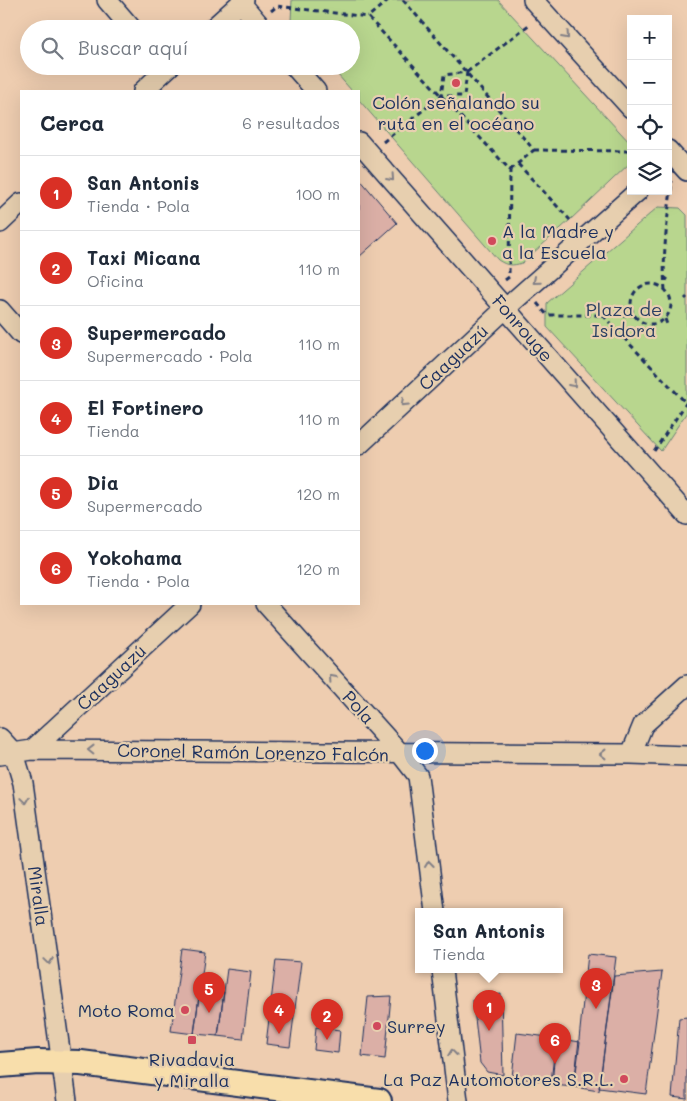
<!DOCTYPE html>
<html lang="es">
<meta charset="utf-8">
<style>
body{margin:0;font-family:Mali,sans-serif;background:#f2f2f3;color:#1f2937}
.controls{position:absolute;right:15px;top:15px;display:grid;overflow:hidden;border-radius:0px;box-shadow:0 5px 20px #0002}
.controls button{width:45px;height:45px;display:grid;place-items:center;padding:0;border:0;border-bottom:1px solid #e0e1e3;background:#fff;color:#1f2937;font:25px sans-serif}
.you{position:absolute;left:424px;top:750px;width:18px;height:18px;margin:-12px;border:4px solid #fff;border-radius:50%;background:#1a73e8;box-shadow:0 0 0 8px #1a73e833}
.badge{display:grid;place-items:center;width:32px;height:32px;border-radius:50%;background:#d93025;color:#fff;font-size:16px;font-weight:700}
.pin{position:absolute;translate:-50% -41px;filter:drop-shadow(0 1px 2px #0008)}
.pin::after{content:'';position:absolute;top:26px;width:18px;height:15px;background:inherit;clip-path:polygon(0 0,100% 0,50% 100%)}
.popup{position:absolute;left:415px;top:908px;width:148px;height:65px;box-sizing:border-box;display:grid;place-content:center;border-radius:0px;background:#fff;filter:drop-shadow(0 1px 4px #0005);font-size:16px;white-space:nowrap;color:#747a83}
.popup b{font-size:19px;color:#1f2937}
.popup::after{content:'';position:absolute;left:50%;top:100%;margin-left:-10px;border:10px solid transparent;border-top-color:#fff}
.list{margin:0;padding:0;list-style:none}
h2{display:flex;justify-content:space-between;align-items:center;height:65px;margin:0;padding:0 20px;font-size:21px}
h2 small{font-size:16px;font-weight:400;color:#747a83}
.list li{display:grid;grid-template-columns:32px 1fr auto;gap:15px;align-items:center;box-sizing:border-box;height:75px;padding:0 20px;border-top:1px solid #e0e1e3}
.list b{display:block;font-size:19px;white-space:nowrap}
.list p{margin:0;font-size:16px;white-space:nowrap;color:#747a83}
.list em{font-size:16px;font-style:normal;color:#747a83}
.icon{flex:none;width:28px;height:28px;fill:none;stroke:currentColor;stroke-width:2;stroke-linecap:round;stroke-linejoin:round}
.map{position:relative;flex:none;width:687px;height:1101px;overflow:hidden}
.search{position:absolute;background:#fff;box-shadow:0 5px 20px #0002;left:20px;top:20px;width:340px;height:55px;display:flex;align-items:center;gap:12px;box-sizing:border-box;padding:0 18px;border-radius:28px;color:#747a83;font-size:19px}
.panel{position:absolute;background:#fff;box-shadow:0 5px 20px #0002;left:20px;top:90px;width:340px;height:515px;border-radius:0px}
.map>svg:first-child{display:block}
.green{fill:#b8d68e;stroke:#6a8276}
.building{fill:#dbafa6;stroke:#1b2f5e}
.lines{fill:none;stroke-linecap:round;stroke-linejoin:round}
.minor-casing{stroke:#1b2f5e;stroke-width:22}
.major-casing{stroke:#1b2f5e;stroke-width:28}
.path{stroke:#1b2f5e;stroke-width:3;stroke-dasharray:5 4;stroke-linecap:butt}
.minor{stroke:#e7cfaf;stroke-width:19}
.major{stroke:#f8deab;stroke-width:24}
.oneway{stroke:#817f86}
.poi-dot{fill:#d1495b;stroke:#e7cfaf;stroke-width:2}
.labels{text-anchor:middle;dominant-baseline:central;stroke-width:4.5;stroke-linejoin:round;paint-order:stroke}
.poi-label{font-size:18px;fill:#1b2f5e;stroke:#e7cfaf}
.park-label{font-size:18px;fill:#2b4063;stroke:#e7cfaf}
.street-label{font-size:18px;fill:#1b2f5e;stroke:#e7cfaf}
</style>
<div class="map">
<svg width="687" height="1101" viewBox="0 0 687 1101">
<rect width="100%" height="100%" fill="#eecdb0"/>
<filter id="ink" filterUnits="userSpaceOnUse"><feTurbulence type="fractalNoise" baseFrequency=".02" numOctaves="2"/><feDisplacementMap in="SourceGraphic" scale="10" xChannelSelector="R" yChannelSelector="G"/><feConvolveMatrix kernelMatrix="1 2 1 2 8 2 1 2 1" color-interpolation-filters="sRGB"/></filter>
<g filter="url(#ink)">
<path class="green" d="M 292,0 L 498,0 L 631,144 L 631,162 L 570,220 L 522,263 C 512,266 507,266 498,260 L 359,100 L 359,91 L 352,91 L 330,66 L 351,66 L 351,29 L 297,29 L 291,21 Z
M 658,207 L 680,208 L 687,215 L 687,412 L 661,451 L 547,327 L 547,303 Z"/>
<path class="building" d="M 359,178 L 397,223 L 359,257 Z
M 182,949 L 205,952 L 194,1034 L 171,1031 Z
M 588,954 L 616,957 L 599,1091 L 574,1087 Z
M 276,960 L 301,962 L 290,1047 L 266,1044 Z
M 227,969 L 251,972 L 243,1039 L 218,1036 Z
M 662,972 L 646,1094 L 599,1088 L 614,976 Z
M 200,989 L 224,992 L 218,1036 L 194,1034 Z
M 501,994 L 503,1075 L 487,1072 L 480,1063 L 473,1000 Z
M 391,996 L 385,1059 L 362,1056 L 368,997 Z
M 687,1017 L 687,1099 L 672,1097 L 679,1018 Z
M 316,1027 L 340,1030 L 338,1053 L 314,1050 Z
M 517,1033 L 556,1038 L 551,1082 L 512,1077 Z
M 556,1038 L 580,1042 L 574,1087 L 552,1085 Z"/>
<g class="lines">
<g class="minor-casing">
<path id="minor" d="M 107,0 L 132,29
M 533,0 L 631,108
M 241,3 L 263,29
M 212,29 L 244,0
M 294,66 L 316,91
M 143,91 L 170,66
M 359,142 L 687,515
M 668,150 L 687,171
M 0,223 L 21,203
M 0,310 L 21,334
M 359,445 L 506,308 L 638,191
M 266,604 L 400,753 L 418,776 L 435,912
M 0,738 L 14,753 L 23,783 L 67,1101
M 32,750 L 190,604
M 631,754 L 643,725 L 687,685
M 0,755 L 32,750 L 631,754 L 687,756
M 442,970 L 458,1101"/>
</g>
<g class="major-casing">
<path id="major" d="M 0,1065 L 38,1062 L 81,1063 L 379,1101"/>
</g>
<path class="path" d="M 388,0 L 368,17 L 510,170 L 509,277 L 505,280
M 403,0 L 534,150 L 510,170
M 271,11 L 277,6 L 368,17
M 467,72 L 530,24
M 467,72 L 464,96 L 441,96 L 444,75 Z
M 383,142 L 441,96
M 534,150 L 631,151
M 518,164 L 570,220
M 664,277 L 671,282
M631 304a20 20 0 1 1 40 0a20 20 0 1 1-40 0Z
M 665,290 C 662,254 668,216 672,181
M 685,297 L 687,299
M 537,303 L 547,315 L 634,315
M 603,315 L 610,323
M 665,319 L 668,327
M 624,338 L 686,403
M 654,451 L 687,402"/>
<use href="#minor" class="minor"/>
<use href="#major" class="major"/>
</g>
<defs><path id="oneway-chevron" d="M-2-3.5L2.5 0L-2 3.5" fill="none" stroke-width="1.6" stroke-linecap="round" stroke-linejoin="round" transform="scale(1.25)"/></defs>
<g class="oneway">
<use href="#oneway-chevron" transform="translate(566 36) rotate(48)"/>
<use href="#oneway-chevron" transform="translate(391 178) rotate(48)"/>
<use href="#oneway-chevron" transform="translate(536 281) rotate(139)"/>
<use href="#oneway-chevron" transform="translate(573 384) rotate(49)"/>
<use href="#oneway-chevron" transform="translate(404 403) rotate(137)"/>
<use href="#oneway-chevron" transform="translate(332 678) rotate(-132)"/>
<use href="#oneway-chevron" transform="translate(91 750) rotate(-179)"/>
<use href="#oneway-chevron" transform="translate(603 754) rotate(-180)"/>
<use href="#oneway-chevron" transform="translate(25 800) rotate(82)"/>
<use href="#oneway-chevron" transform="translate(429 864) rotate(-97)"/>
<use href="#oneway-chevron" transform="translate(49 961) rotate(82)"/>
<use href="#oneway-chevron" transform="translate(452 1053) rotate(-97)"/>
</g>
</g>
<g class="poi-dot">
<circle cx="456" cy="83" r="5"/>
<circle cx="492" cy="241" r="5"/>
<circle cx="185" cy="1010" r="5"/>
<circle cx="377" cy="1026" r="5"/>
<rect x="187" y="1035" width="10" height="10" rx="2.5"/>
<circle cx="624" cy="1079" r="5"/>
</g>
<g class="labels">
<g class="poi-label">
<text x="456" y="102">Colón señalando su<tspan x="456" dy="21">ruta en el océano</tspan></text>
<text x="502" y="231" text-anchor="start">A la Madre y<tspan x="502" dy="21">a la Escuela</tspan></text>
<text x="175" y="1010" text-anchor="end">Moto Roma</text>
<text x="387" y="1026" text-anchor="start">Surrey</text>
<text x="192" y="1059">Rivadavia<tspan x="192" dy="21">y Miralla</tspan></text>
<text x="614" y="1079" text-anchor="end">La Paz Automotores S.R.L.</text>
</g>
<g class="park-label">
<text x="624" y="309">Plaza de<tspan x="624" dy="21">Isidora</tspan></text>
</g>
<g class="street-label">
<text transform="translate(523 328) rotate(49)">Fonrouge</text>
<text transform="translate(453 357) rotate(-43)">Caaguazú</text>
<text transform="translate(111 677) rotate(-43)">Caaguazú</text>
<text transform="translate(359 707) rotate(48)">Pola</text>
<text transform="translate(253 752) rotate(1)">Coronel Ramón Lorenzo Falcón</text>
<text transform="translate(39 896) rotate(82)">Miralla</text>
</g>
</g>
</svg>
<div class="controls">
<button>+</button>
<button>−</button>
<button><svg class="icon" aria-label="locate" viewBox="0 0 24 24"><circle cx="12" cy="12" r="6"/><path d="M12 2v4M12 18v4M2 12h4M18 12h4"/></svg></button>
<button><svg class="icon" aria-label="layers" viewBox="0 0 24 24"><path d="M12 4l9 5-9 5-9-5zM3 14l9 5 9-5"/></svg></button>
</div>
<div class="you"></div>
<div class="pin badge" style="left:489px;top:1031px">1</div>
<div class="popup"><b>San Antonis</b>Tienda</div>
<div class="pin badge" style="left:327px;top:1040px">2</div>
<div class="pin badge" style="left:596px;top:1009px">3</div>
<div class="pin badge" style="left:279px;top:1034px">4</div>
<div class="pin badge" style="left:209px;top:1013px">5</div>
<div class="pin badge" style="left:555px;top:1064px">6</div>
<div class="search"><svg class="icon" aria-label="search" viewBox="0 0 24 24"><circle cx="10" cy="10" r="6"/><path d="M15 15l6 6"/></svg>Buscar aquí</div>
<section class="panel">
<h2>Cerca<small>6 resultados</small></h2>
<ul class="list">
<li><span class="badge">1</span><div><b>San Antonis</b><p>Tienda · Pola</p></div><em>100 m</em></li>
<li><span class="badge">2</span><div><b>Taxi Micana</b><p>Oficina</p></div><em>110 m</em></li>
<li><span class="badge">3</span><div><b>Supermercado</b><p>Supermercado · Pola</p></div><em>110 m</em></li>
<li><span class="badge">4</span><div><b>El Fortinero</b><p>Tienda</p></div><em>110 m</em></li>
<li><span class="badge">5</span><div><b>Dia</b><p>Supermercado</p></div><em>120 m</em></li>
<li><span class="badge">6</span><div><b>Yokohama</b><p>Tienda · Pola</p></div><em>120 m</em></li>
</ul>
</section>
</div>
